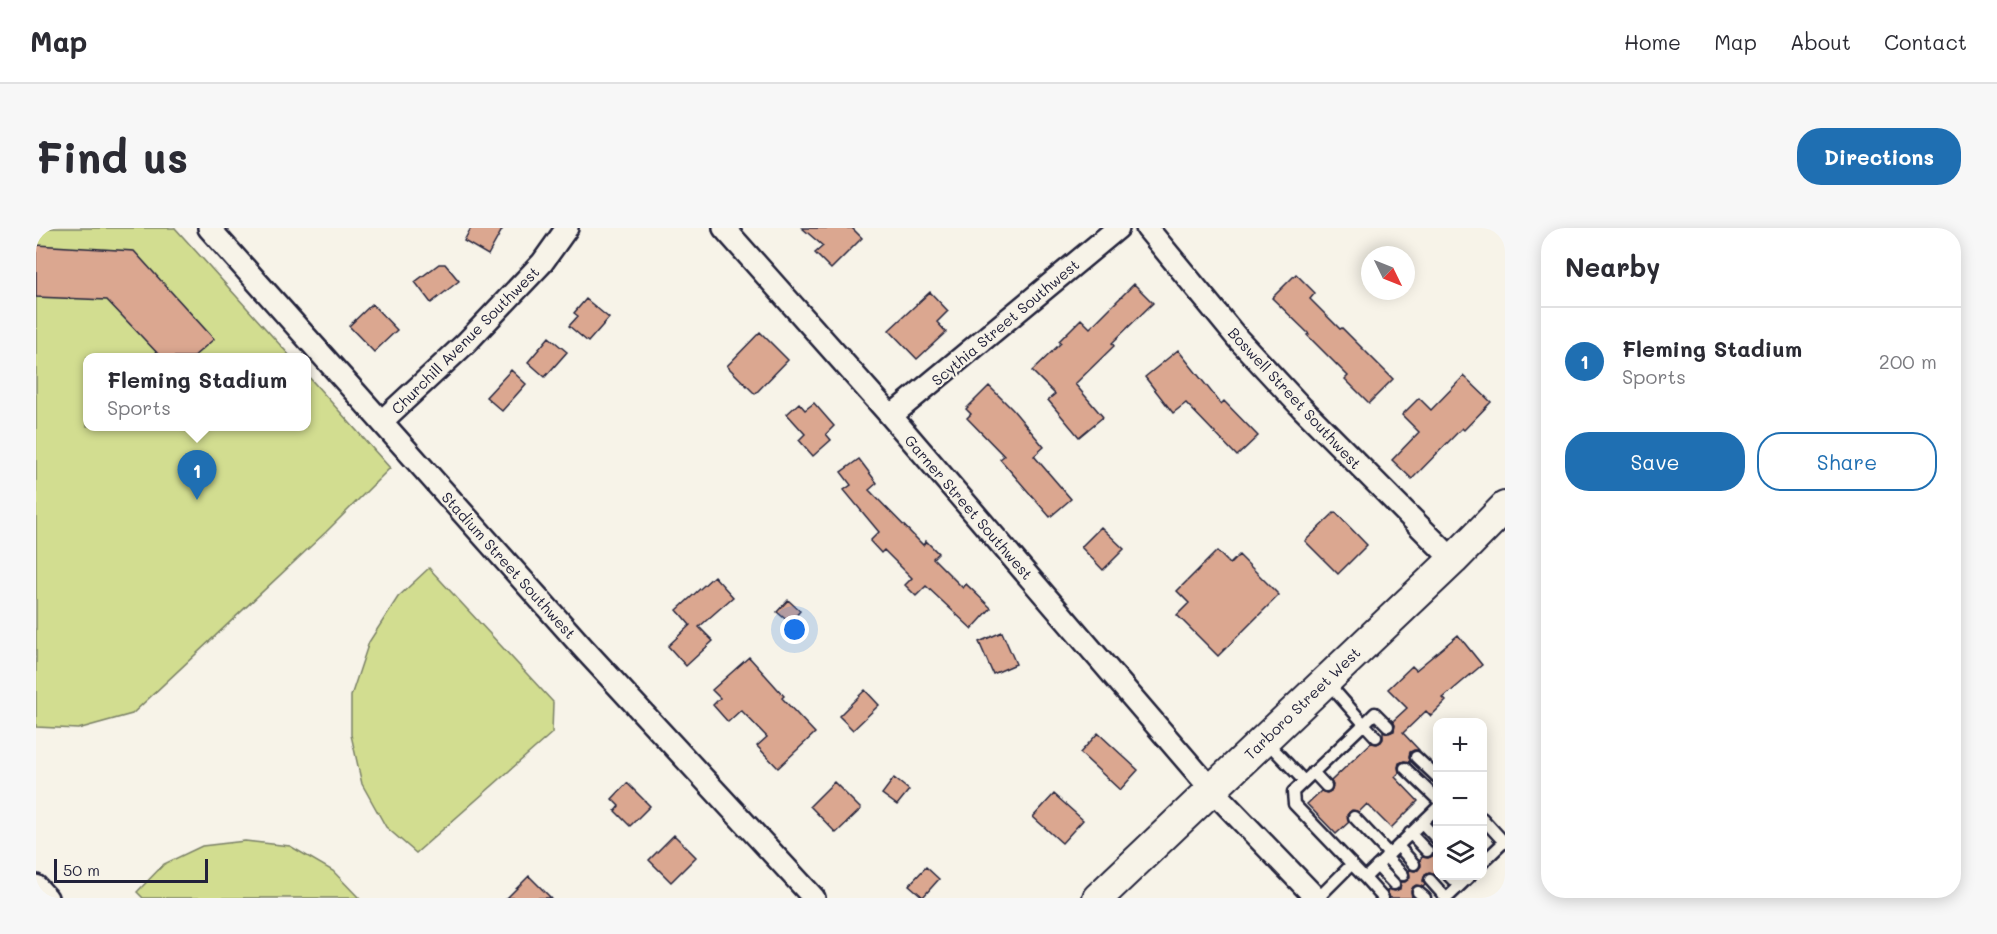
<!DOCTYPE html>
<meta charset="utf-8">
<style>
body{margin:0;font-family:Mali,sans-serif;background:#f7f7f7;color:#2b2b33}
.controls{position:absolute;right:18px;bottom:18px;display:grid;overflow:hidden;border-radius:12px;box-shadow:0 3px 15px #0003}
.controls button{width:54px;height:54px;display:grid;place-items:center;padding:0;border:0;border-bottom:2px solid #e1e1e2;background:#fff;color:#2b2b33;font:30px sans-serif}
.compass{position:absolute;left:1325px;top:18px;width:54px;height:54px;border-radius:50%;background:#fff;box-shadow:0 3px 15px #0003;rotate:133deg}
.scale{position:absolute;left:18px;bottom:15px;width:154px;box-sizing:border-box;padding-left:6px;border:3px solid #22223b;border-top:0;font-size:16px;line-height:21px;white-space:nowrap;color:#22223b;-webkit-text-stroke:4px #f7f3e8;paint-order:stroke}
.you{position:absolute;left:759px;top:402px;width:21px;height:21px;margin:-15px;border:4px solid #fff;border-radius:50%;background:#1a73e8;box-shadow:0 0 0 9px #1a73e833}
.badge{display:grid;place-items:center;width:39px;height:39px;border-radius:50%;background:#1f6fb2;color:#fff;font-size:20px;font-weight:700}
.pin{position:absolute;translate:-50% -50px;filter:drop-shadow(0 2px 3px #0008)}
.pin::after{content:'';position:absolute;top:32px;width:21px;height:18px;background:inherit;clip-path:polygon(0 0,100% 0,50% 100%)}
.popup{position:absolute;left:47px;top:125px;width:228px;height:78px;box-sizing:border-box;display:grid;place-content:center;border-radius:12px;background:#fff;filter:drop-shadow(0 2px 4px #0005);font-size:20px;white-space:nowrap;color:#7c7c81}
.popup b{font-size:22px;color:#2b2b33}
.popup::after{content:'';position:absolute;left:50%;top:100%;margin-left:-12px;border:12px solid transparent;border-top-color:#fff}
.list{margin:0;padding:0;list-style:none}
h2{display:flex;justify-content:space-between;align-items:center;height:78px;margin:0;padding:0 24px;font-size:26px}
h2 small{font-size:20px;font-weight:400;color:#7c7c81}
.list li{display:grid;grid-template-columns:39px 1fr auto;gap:18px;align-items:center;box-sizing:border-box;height:108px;padding:0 24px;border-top:2px solid #e1e1e2}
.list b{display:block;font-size:22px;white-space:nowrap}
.list p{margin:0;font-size:20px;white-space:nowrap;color:#7c7c81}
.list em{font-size:20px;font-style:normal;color:#7c7c81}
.actions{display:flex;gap:12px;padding:18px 24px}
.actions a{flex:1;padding:14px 0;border:2px solid #1f6fb2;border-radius:24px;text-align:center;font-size:21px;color:#1f6fb2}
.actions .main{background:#1f6fb2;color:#fff}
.icon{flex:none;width:33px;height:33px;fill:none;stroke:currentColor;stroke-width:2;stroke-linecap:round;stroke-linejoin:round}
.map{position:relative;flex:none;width:1469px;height:670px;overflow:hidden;border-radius:24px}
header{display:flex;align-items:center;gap:36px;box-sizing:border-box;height:84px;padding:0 30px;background:#fff;border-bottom:2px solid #e1e1e2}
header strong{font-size:28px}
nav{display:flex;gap:33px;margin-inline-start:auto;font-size:21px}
.intro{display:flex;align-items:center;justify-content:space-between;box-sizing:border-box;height:144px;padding:0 36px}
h1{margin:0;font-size:42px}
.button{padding:15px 27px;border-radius:24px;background:#1f6fb2;color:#fff;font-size:21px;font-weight:700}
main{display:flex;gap:36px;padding:0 36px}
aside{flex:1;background:#fff;border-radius:24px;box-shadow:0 3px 15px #0003}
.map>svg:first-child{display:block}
.green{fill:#d2dd90;stroke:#7a8066;stroke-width:1.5}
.building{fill:#dba790;stroke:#22223b;stroke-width:1.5}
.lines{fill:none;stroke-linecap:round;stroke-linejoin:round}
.service-casing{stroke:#22223b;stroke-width:15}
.minor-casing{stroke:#22223b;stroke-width:26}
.secondary-casing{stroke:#22223b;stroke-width:34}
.service{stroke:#f7f3e8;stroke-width:10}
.minor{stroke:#f7f3e8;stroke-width:21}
.secondary{stroke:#f7f3e8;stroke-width:30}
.labels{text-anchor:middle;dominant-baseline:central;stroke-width:4.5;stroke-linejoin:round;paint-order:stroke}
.street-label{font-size:15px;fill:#22223b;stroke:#f7f3e8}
</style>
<header>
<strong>Map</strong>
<nav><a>Home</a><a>Map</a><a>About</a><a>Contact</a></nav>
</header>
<div class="intro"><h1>Find us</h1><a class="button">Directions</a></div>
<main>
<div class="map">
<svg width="1469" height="670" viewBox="0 0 1469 670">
<rect width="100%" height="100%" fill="#f7f3e8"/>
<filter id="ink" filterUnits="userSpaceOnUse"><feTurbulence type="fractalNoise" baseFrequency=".0167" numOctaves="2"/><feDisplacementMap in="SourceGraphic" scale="12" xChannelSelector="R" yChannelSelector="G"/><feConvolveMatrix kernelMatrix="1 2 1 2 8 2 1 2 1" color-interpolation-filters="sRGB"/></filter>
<g filter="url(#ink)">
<path class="green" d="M 0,0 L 139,0 L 255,129 L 51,130 L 51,198 L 270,198 L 271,147 L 354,240 L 290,304 L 96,486 L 42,501 L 0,499 Z
M 393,340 L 517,474 L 516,505 L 380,625 L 350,599 L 326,556 L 315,507 L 315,468 L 333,414 L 362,369 Z
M 209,613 L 254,618 L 297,643 L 323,670 L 107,670 L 101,664 L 128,636 L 166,618 Z"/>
<path class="building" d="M 435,0 L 467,0 L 452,27 L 428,13 Z
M 766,0 L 816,0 L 826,10 L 795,41 L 779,25 L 787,18 Z
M 0,17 L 98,23 L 178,111 L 157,129 L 125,129 L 71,72 L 0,69 Z
M 403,36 L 409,36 L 423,53 L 395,75 L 379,54 Z
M 1260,46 L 1279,65 L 1274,71 L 1304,101 L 1306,100 L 1357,151 L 1333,175 L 1309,151 L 1312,148 L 1271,107 L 1273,106 L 1236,70 Z
M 1098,56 L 1117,75 L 1076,115 L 1078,118 L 1039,156 L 1067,189 L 1043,209 L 1012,172 L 1019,166 L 996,143 L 1025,115 L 1023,113 L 1045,91 L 1054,100 Z
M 894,64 L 912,83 L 901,94 L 910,104 L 881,131 L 853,102 Z
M 550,71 L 573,90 L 552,114 L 533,98 L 542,88 L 538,85 Z
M 336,76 L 361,102 L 338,124 L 313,98 Z
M 724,104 L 752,132 L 719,166 L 691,138 Z
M 513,109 L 531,124 L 509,149 L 492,134 Z
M 1142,122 L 1185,176 L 1188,173 L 1222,208 L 1201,228 L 1150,175 L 1137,185 L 1109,149 Z
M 475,142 L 490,156 L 466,183 L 450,169 Z
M 1428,148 L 1455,174 L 1428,202 L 1426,200 L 1376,251 L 1356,232 L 1383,204 L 1366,187 L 1383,170 L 1395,182 Z
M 953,158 L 977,182 L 1008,219 L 998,228 L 1035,271 L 1014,289 L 964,231 L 968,228 L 931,190 L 935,186 L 930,181 Z
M 763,175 L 769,182 L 778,175 L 798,198 L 790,206 L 795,212 L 777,228 L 763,212 L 769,206 L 751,186 Z
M 823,231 L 841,255 L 833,262 L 887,317 L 890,313 L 902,325 L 897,330 L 927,360 L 930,356 L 955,380 L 936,401 L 890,358 L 880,368 L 869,357 L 876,350 L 848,322 L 845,325 L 834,313 L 843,304 L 808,262 L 815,257 L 805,244 Z
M 1299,284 L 1331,317 L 1302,346 L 1269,313 Z
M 1065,299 L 1088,321 L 1067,342 L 1045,319 Z
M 1181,323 L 1194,336 L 1203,327 L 1243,367 L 1182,428 L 1141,387 L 1153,375 L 1141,363 Z
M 678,348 L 697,369 L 663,399 L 677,413 L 650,438 L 632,418 L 654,397 L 641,382 Z
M 752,372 L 764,383 L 754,395 L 741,384 Z
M 966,404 L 980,436 L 957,446 L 943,414 Z
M 1422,407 L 1446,437 L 1407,470 L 1410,473 L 1395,488 L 1390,483 L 1367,505 L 1383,522 L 1378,522 L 1374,524 L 1373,528 L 1374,534 L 1368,533 L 1363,535 L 1362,539 L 1363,545 L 1359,549 L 1382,573 L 1355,600 L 1331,576 L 1323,584 L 1316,582 L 1311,587 L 1313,594 L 1300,606 L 1271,576 L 1285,563 L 1291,565 L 1295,563 L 1297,557 L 1295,553 L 1335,515 L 1341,516 L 1345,514 L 1347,511 L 1347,503 L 1353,505 L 1358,503 L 1359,497 L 1357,493 L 1371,480 L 1352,461 L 1376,438 L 1380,442 Z
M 713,429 L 748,468 L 746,470 L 779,505 L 742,540 L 721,518 L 731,509 L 705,482 L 692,494 L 677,477 L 684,470 L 676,462 Z
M 829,462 L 843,477 L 817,502 L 803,488 Z
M 1062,505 L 1102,542 L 1084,562 L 1044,525 Z
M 858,550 L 873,562 L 861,577 L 846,566 Z
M 798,554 L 825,581 L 800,605 L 774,578 Z
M 591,555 L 614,578 L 594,598 L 579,583 L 583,578 L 576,571 Z
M 1018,566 L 1047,592 L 1026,615 L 997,589 Z
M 638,607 L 660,629 L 635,654 L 613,632 Z
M 1397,618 L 1401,619 L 1401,645 L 1399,647 L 1393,645 L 1389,647 L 1387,653 L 1389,657 L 1387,659 L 1380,657 L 1377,659 L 1375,663 L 1376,670 L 1354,670 L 1351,663 L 1353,661 L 1359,663 L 1364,661 L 1365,654 L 1369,654 L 1374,650 L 1373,642 L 1379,643 L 1382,642 L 1385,638 L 1384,631 L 1386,629 L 1392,630 L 1397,628 L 1398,625 Z
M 890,639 L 903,651 L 887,669 L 873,657 Z
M 493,648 L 515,670 L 471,670 Z"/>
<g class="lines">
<g class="service-casing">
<path id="service" d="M 1292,455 L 1328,496 L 1257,564 L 1258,576 L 1329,650 L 1402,579
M 1340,509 L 1328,496 L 1339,485 L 1352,498
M 1229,512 L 1268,553
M 1380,529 L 1402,550
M 1369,540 L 1402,572
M 1277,544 L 1290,558
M 1318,589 L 1353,626
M 1446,590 L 1468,614 L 1446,635
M 1386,595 L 1402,612
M 1374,605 L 1391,623
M 1362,618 L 1378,636
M 1350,629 L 1367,647
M 1341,638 L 1358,656
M 1413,648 L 1423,658
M 1329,650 L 1347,670
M 1394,652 L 1410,670
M 1382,664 L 1389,670
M 1282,670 L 1316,636
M 1411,670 L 1434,648"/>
</g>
<g class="minor-casing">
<path id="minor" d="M 173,0 L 548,421 L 778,670
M 688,0 L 855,188 L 1175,561 L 1280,670
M 1111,0 L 1202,111 L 1266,180 L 1417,332
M 855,188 L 1082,0
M 346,193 L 430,115 L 506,35 L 531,0
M 0,658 L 11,670"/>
</g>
<g class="secondary-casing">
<path id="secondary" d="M 1062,670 L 1417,332 L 1469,279"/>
</g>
<use href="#service" class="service"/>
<use href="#minor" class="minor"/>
<use href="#secondary" class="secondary"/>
</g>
</g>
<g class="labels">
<g class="street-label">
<text transform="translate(969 94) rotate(-40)">Scythia Street Southwest</text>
<text transform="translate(429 112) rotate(-45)">Churchill Avenue Southwest</text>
<text transform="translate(1259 170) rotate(47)">Boswell Street Southwest</text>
<text transform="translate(933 279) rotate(49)">Garner Street Southwest</text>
<text transform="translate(473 337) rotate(48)">Stadium Street Southwest</text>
<text transform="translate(1266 475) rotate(-44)">Tarboro Street West</text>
</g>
</g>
</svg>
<div class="controls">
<button>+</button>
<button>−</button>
<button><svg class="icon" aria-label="layers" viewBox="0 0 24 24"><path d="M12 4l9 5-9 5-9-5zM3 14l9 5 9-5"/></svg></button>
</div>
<svg class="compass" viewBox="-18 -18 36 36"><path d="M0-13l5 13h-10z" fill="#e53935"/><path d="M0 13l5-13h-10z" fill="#7c7c81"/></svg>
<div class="scale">50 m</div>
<div class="you"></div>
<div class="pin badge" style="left:161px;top:272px">1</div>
<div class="popup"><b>Fleming Stadium</b>Sports</div>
</div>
<aside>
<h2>Nearby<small></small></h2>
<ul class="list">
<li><span class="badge">1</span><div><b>Fleming Stadium</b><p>Sports</p></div><em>200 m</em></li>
</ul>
<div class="actions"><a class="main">Save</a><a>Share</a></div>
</aside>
</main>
